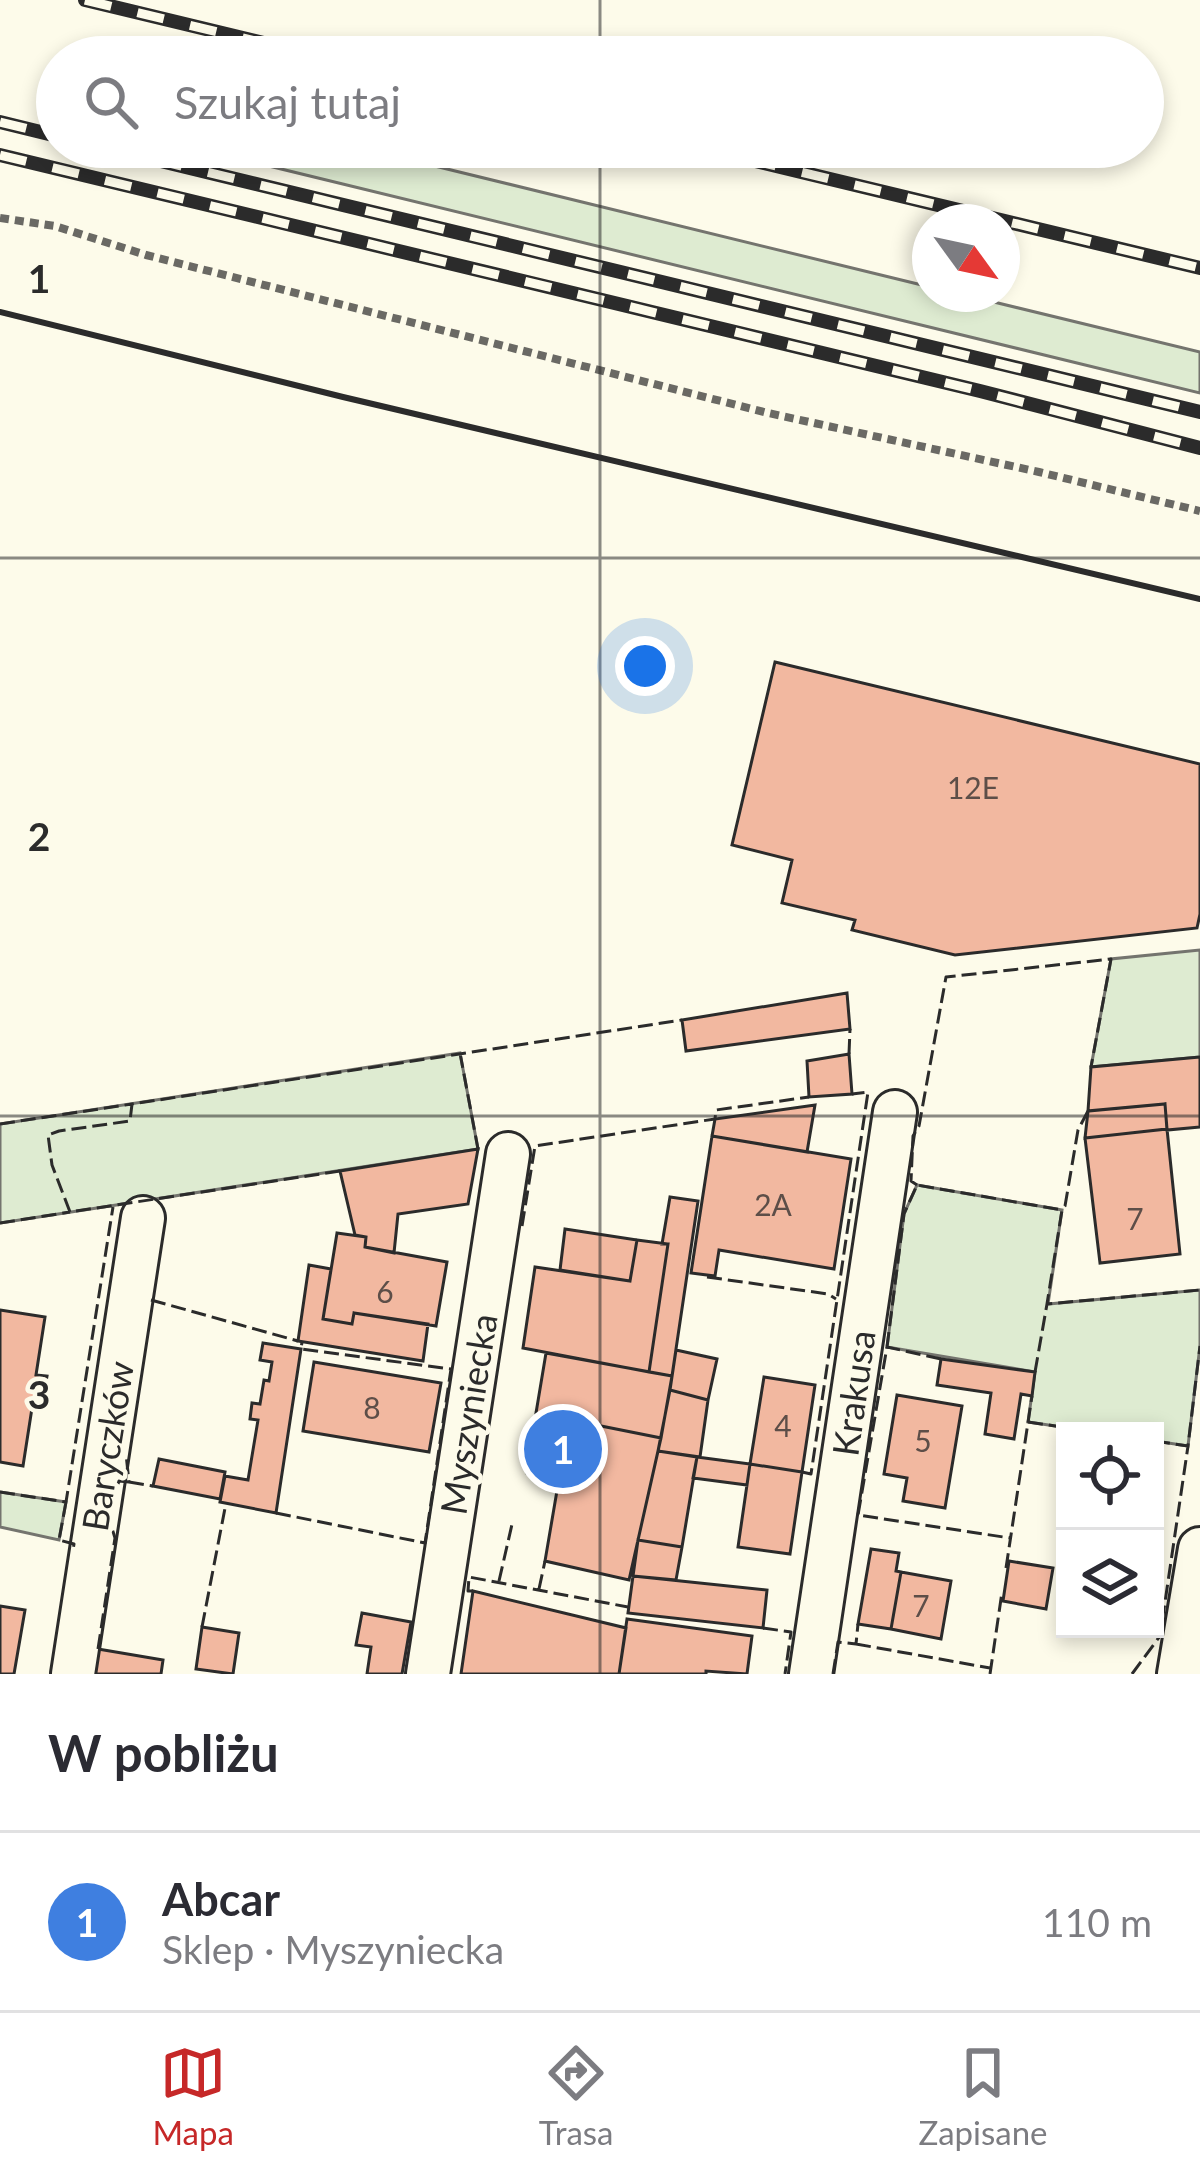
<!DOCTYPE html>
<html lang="pl">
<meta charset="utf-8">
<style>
body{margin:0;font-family:Lato,sans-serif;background:#f7f7f7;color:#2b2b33}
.controls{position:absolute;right:36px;bottom:36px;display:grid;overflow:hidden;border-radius:0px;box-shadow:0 6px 18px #0003}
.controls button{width:108px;height:108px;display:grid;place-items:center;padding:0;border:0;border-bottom:3px solid #e1e1e2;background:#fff;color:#2b2b33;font:60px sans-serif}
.compass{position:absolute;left:912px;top:204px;width:108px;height:108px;border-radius:50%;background:#fff;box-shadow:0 6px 18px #0003;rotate:123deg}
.you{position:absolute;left:645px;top:666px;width:42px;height:42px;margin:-30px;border:9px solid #fff;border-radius:50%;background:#1a73e8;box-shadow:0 0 0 18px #1a73e833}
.badge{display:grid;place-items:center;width:78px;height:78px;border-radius:50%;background:#c62828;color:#fff;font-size:39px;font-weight:700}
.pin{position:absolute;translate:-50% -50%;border:6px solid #fff;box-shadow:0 3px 12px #0006}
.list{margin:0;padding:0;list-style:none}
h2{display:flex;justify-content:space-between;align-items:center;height:156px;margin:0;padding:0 48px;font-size:51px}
h2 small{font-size:39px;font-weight:400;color:#7c7c81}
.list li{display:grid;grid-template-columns:78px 1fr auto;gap:36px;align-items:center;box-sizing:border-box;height:180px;padding:0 48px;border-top:3px solid #e1e1e2}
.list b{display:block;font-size:45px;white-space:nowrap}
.list p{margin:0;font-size:39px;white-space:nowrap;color:#7c7c81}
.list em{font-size:39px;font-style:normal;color:#7c7c81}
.icon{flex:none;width:66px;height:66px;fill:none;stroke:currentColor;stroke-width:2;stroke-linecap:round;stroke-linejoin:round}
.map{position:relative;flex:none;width:1200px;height:1674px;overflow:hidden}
.search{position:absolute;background:#fff;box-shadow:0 6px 18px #0003;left:36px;right:36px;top:36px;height:132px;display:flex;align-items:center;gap:30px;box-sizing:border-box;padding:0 42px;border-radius:66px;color:#7c7c81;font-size:45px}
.sheet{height:336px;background:#fff}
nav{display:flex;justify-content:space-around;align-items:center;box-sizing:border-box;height:168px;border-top:3px solid #e1e1e2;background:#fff;font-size:33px;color:#7c7c81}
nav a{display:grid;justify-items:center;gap:6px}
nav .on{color:#c62828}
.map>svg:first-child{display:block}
.green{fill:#deebd1;stroke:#74746e;stroke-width:3}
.building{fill:#f2b8a0;stroke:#2b2b2b;stroke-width:3}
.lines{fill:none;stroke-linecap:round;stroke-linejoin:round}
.minor-casing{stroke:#2b2b2b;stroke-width:48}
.path{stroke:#6a6964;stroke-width:8;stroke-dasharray:9 6;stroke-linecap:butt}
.minor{stroke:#fdfbea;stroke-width:42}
.rail-casing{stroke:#2b2b2b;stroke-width:14}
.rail{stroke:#fdfbea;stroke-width:9;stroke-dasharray:27;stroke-linecap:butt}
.fence{stroke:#2b2b2b;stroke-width:3;stroke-dasharray:15 6;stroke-linecap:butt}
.wall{stroke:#2b2b2b;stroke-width:6}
.grid{fill:none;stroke:#2b2b2b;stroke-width:3;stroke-opacity:0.55}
.labels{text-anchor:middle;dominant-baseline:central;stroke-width:9;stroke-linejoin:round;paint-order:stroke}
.number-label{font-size:30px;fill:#5d4e48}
.street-label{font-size:36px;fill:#2b2b2b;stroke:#fdfbea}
.grid-label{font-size:39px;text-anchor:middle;font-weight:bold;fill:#2b2b2b;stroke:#fdfbea;stroke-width:9;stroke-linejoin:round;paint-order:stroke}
</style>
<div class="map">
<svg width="1200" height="1674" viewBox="0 0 1200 1674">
<rect width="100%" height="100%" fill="#fdfbea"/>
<path class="green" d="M 191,147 L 357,147 L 930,287 L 930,294 L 961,294 L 1200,352 L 1200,393 Z
M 1200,950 L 1200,1057 L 1091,1067 L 1111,959 Z
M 460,1053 L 478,1149 L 0,1223 L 0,1124 Z
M 917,1185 L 1062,1210 L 1048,1304 L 1200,1290 L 1200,1346 L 1188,1446 L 1155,1441 L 1155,1431 L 1089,1431 L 1028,1422 L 1035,1372 L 887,1347 L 904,1214 Z
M 0,1492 L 66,1502 L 59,1540 L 0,1527 Z"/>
<path class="building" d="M 775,662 L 1200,764 L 1200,914 L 1197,928 L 955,955 L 852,930 L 855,920 L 782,903 L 792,860 L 732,845 Z
M 847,993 L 850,1029 L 686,1051 L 682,1020 Z
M 849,1054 L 852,1094 L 809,1097 L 807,1061 Z
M 1200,1057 L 1200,1127 L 1167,1130 L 1165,1104 L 1088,1111 L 1091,1067 Z
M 1165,1104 L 1167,1129 L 1085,1138 L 1088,1111 Z
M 815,1105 L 807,1152 L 712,1136 L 715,1119 Z
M 1167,1129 L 1180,1254 L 1100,1263 L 1085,1138 Z
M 712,1136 L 851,1159 L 834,1269 L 719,1250 L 715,1276 L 691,1273 Z
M 478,1149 L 468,1204 L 398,1214 L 394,1253 L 365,1247 L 366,1237 L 355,1235 L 340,1171 Z
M 670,1197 L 698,1201 L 672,1376 L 649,1372 L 668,1244 L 662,1244 Z
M 565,1229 L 637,1240 L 630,1281 L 560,1270 Z
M 337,1233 L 366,1237 L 365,1247 L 447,1262 L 436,1326 L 354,1313 L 352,1324 L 323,1319 Z
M 637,1240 L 668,1244 L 649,1372 L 523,1348 L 535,1267 L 630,1281 Z
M 309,1265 L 331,1269 L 323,1319 L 352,1324 L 354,1313 L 428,1324 L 423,1361 L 298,1341 Z
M 0,1310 L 45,1317 L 36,1375 L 47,1376 L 41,1410 L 32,1408 L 23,1466 L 0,1462 Z
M 263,1343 L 301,1349 L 276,1513 L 220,1502 L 225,1476 L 248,1480 L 258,1420 L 250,1419 L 252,1403 L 260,1404 L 264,1380 L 269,1381 L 272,1362 L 260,1360 Z
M 676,1350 L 717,1359 L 708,1400 L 670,1390 Z
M 546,1353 L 672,1376 L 661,1438 L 536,1413 Z
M 941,1359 L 1035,1372 L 1032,1396 L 1021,1394 L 1014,1439 L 985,1434 L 991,1393 L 937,1385 Z
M 314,1362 L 441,1383 L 429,1452 L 303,1431 Z
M 764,1377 L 815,1385 L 802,1472 L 750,1464 Z
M 670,1390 L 708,1400 L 700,1457 L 658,1451 Z
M 897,1395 L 962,1406 L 945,1508 L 903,1501 L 907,1478 L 884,1474 Z
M 536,1413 L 661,1438 L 629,1580 L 545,1561 L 559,1479 L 527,1473 Z
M 658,1451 L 697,1457 L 682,1547 L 638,1540 Z
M 697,1457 L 750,1464 L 747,1485 L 693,1478 Z
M 159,1459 L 225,1472 L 220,1499 L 153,1486 Z
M 750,1464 L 802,1472 L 790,1554 L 738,1547 Z
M 638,1540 L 682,1547 L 676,1580 L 633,1576 Z
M 871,1549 L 899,1553 L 896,1571 L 901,1572 L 891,1629 L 858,1624 Z
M 1009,1561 L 1053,1568 L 1046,1609 L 1003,1601 Z
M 901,1572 L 951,1581 L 941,1639 L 891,1629 Z
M 633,1576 L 767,1590 L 763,1628 L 628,1613 Z
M 473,1591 L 626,1628 L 619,1674 L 461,1674 Z
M 0,1606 L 25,1610 L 14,1674 L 0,1674 Z
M 362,1613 L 411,1622 L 402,1674 L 367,1674 L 371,1647 L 356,1645 Z
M 627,1619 L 752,1636 L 747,1674 L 706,1671 L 706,1674 L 619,1674 Z
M 202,1627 L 239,1633 L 233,1674 L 196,1669 Z
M 98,1649 L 163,1660 L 161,1674 L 94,1674 Z"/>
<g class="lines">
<g class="minor-casing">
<path id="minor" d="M 73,1674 L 143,1218
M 428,1674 L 508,1154
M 811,1674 L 895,1112
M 1179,1674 L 1200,1549"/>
</g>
<path class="path" d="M 0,218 L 55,226 L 146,255 L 768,413 L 1039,472 L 1200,511"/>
<use href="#minor" class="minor"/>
<g class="rail-casing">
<path id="rail" d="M 85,0 L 322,57
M 0,122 L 57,136
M 103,147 L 1200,412
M 697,147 L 1200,268
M 0,155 L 980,391 L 1200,448"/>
</g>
<use href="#rail" class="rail"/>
<path class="fence" d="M 460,1053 L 478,1149
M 849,1054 L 850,1029
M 1088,1111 L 1078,1130 L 1065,1206 L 1062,1210 L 1047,1304 L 1200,1290
M 0,1124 L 132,1104
M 340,1171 L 70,1212 L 52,1165 L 48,1135 L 59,1131 L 130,1121 L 132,1104 L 682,1020
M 917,1185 L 911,1181 L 913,1136 L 919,1126 L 946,977 L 1111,959 L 1091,1067
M 0,1223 L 70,1212
M 522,1226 L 535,1146 L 715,1119 L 716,1110 L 809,1097
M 707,1277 L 828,1294 L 836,1299
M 151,1300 L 298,1341
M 887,1347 L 904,1214 L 917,1185 L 1062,1210
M 941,1359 L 887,1347 L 858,1515 L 1010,1538
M 1035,1372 L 1047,1304
M 1028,1422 L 1089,1431
M 1155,1441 L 1188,1446 L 1200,1346
M 802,1472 L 811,1474 L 868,1092 L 852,1094
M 129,1482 L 153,1486
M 118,1484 L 119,1481 L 129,1482 L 126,1454
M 0,1492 L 66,1502 L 113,1207
M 66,1502 L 59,1540 L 74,1544 L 73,1550
M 276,1513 L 425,1543 L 451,1369 L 301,1349 L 302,1342
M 1006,1568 L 1032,1396
M 499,1581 L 513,1520
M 539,1589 L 545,1561
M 473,1591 L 468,1591 L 469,1577 L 628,1607
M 202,1627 L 226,1503
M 763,1628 L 791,1632 L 785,1674
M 856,1644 L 990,1668
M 98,1649 L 115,1538 L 111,1525
M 833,1674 L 838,1642 L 856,1644 L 858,1624
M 990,1674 L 1002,1592
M 1132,1674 L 1160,1636 L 1188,1446"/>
<path class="wall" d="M 0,312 L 343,397 L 1200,599"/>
</g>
<path class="grid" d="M 600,0 L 600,57M 600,147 L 600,1674M 0,558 L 1200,558M 0,1116 L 1200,1116"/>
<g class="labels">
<g class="number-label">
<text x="973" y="787">12E</text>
<text x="773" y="1204">2A</text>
<text x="1135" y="1218">7</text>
<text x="385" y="1291">6</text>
<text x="372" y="1407">8</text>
<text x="783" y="1425">4</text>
<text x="923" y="1440">5</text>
<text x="921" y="1605">7</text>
</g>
<g class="street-label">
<text transform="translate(853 1393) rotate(-82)">Krakusa</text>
<text transform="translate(468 1414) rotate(-81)">Myszyniecka</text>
<text transform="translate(107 1446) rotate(-81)">Baryczków</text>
</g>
</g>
<g class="grid-label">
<text x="39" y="293">1</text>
<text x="39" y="851">2</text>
<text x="39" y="1409">3</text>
</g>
</svg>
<div class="controls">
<button><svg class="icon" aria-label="locate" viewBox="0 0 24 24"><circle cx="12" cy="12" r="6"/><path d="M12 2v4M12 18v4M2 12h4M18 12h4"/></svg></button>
<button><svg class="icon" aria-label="layers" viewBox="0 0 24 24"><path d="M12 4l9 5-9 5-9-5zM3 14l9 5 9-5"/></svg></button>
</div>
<svg class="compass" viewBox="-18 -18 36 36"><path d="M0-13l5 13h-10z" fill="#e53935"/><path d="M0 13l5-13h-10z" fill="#7c7c81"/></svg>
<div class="you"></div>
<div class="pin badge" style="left:563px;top:1449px;background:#3f7fe0">1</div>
<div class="search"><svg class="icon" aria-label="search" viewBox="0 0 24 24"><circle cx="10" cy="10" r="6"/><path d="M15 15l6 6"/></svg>Szukaj tutaj</div>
</div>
<section class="sheet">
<h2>W pobliżu<small></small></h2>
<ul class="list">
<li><span class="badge" style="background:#3f7fe0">1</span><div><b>Abcar</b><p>Sklep · Myszyniecka</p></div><em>110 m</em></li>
</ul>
</section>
<nav>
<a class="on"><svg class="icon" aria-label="map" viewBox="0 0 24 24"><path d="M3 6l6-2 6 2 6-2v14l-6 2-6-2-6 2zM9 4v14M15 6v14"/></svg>Mapa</a>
<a><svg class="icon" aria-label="directions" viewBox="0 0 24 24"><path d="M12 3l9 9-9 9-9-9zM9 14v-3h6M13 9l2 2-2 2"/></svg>Trasa</a>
<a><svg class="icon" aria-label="saved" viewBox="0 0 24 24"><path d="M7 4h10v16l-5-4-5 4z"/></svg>Zapisane</a>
</nav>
